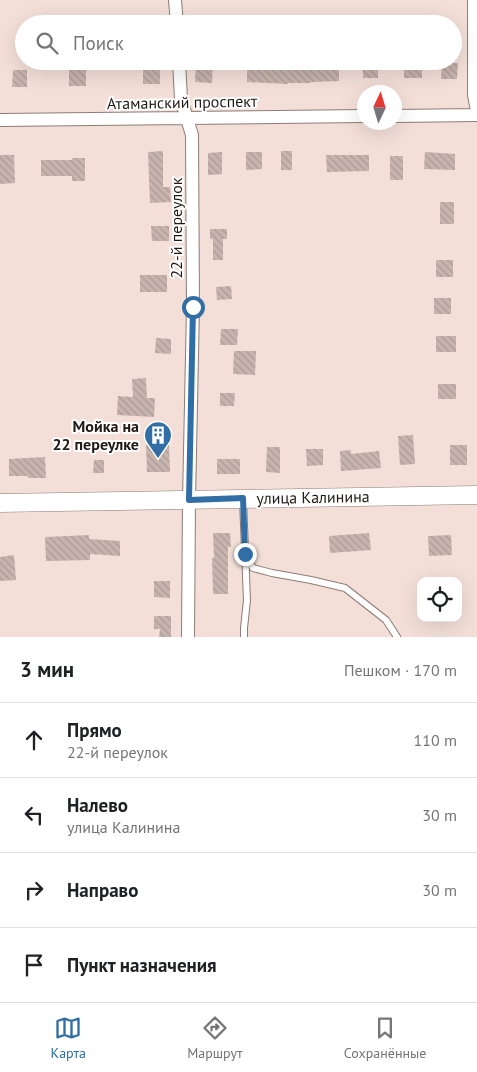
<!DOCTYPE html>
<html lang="ru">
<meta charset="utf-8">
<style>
body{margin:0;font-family:"PT Sans",sans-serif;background:#f6f6f6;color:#202124}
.controls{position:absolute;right:15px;bottom:15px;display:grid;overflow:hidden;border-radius:10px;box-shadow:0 5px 20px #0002}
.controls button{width:45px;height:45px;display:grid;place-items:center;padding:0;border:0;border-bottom:1px solid #e0e0e0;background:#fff;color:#202124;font:25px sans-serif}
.compass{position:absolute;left:357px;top:85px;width:45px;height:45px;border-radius:50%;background:#fff;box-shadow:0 5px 20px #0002;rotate:4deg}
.stop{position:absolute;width:15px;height:15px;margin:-11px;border:4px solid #306ea5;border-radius:50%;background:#fff}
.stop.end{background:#306ea5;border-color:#fff;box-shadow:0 1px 5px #0008}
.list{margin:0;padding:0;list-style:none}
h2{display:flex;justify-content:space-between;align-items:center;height:65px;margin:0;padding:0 20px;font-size:21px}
h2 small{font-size:16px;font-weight:400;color:#757577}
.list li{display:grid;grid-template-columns:32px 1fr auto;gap:15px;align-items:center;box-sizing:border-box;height:75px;padding:0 20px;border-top:1px solid #e0e0e0}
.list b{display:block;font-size:19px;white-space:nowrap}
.list p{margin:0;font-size:16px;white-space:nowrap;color:#757577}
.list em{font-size:16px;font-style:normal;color:#757577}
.icon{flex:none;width:28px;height:28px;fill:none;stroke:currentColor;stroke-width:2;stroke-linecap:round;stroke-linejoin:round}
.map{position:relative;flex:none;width:477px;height:637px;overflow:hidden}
.search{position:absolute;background:#fff;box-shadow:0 5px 20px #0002;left:15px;right:15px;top:15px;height:55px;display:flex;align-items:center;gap:12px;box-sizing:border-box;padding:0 18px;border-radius:28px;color:#757577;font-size:19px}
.sheet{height:365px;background:#fff}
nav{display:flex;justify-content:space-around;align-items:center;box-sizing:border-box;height:70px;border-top:1px solid #e0e0e0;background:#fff;font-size:14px;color:#757577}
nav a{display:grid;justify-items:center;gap:2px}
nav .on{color:#306ea5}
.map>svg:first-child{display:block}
.building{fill:url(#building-back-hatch)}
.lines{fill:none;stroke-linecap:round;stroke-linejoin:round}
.lane-casing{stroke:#8e7c76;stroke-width:8}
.street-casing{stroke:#8e7c76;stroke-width:14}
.secondary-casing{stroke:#8e7c76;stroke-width:19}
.lane{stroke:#fff;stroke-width:6}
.street{stroke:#fff;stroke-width:12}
.secondary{stroke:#fff;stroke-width:18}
.route{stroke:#306ea5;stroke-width:6}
.labels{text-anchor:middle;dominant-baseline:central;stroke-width:4;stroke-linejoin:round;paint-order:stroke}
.street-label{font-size:16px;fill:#201916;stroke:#fff}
.poi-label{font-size:16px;font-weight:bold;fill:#201916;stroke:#fff;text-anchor:end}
</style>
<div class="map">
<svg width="477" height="637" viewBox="0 0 477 637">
<defs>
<pattern id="building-back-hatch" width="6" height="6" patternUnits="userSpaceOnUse" patternTransform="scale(1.25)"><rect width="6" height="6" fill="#c8b4ae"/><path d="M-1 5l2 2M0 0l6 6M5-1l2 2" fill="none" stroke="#ac9a95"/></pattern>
</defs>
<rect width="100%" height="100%" fill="#f3dfd8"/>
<path class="building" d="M 196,61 L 213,61 L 212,83 L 195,82 Z
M 322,61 L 339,61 L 339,81 L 311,82 L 311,83 L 288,83 L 288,84 L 247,82 L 247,67 L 288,67 L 288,69 L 322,70 Z
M 404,61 L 422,61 L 422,78 L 404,78 Z
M 442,62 L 458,63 L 457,79 L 441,79 Z
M 363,63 L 378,63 L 378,78 L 363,78 Z
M 143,65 L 160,65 L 160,84 L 143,84 Z
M 69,68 L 86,68 L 86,86 L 69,86 Z
M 13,70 L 27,70 L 27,87 L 12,87 Z
M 163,151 L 163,187 L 170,187 L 171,202 L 150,203 L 148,152 Z
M 281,151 L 292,151 L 292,170 L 281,170 Z
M 222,152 L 222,174 L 208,175 L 208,153 Z
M 246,152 L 262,152 L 262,169 L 246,170 Z
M 425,152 L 455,154 L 455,170 L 424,169 Z
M 0,155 L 14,155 L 15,183 L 0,184 Z
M 326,155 L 369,155 L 369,171 L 327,172 Z
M 390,156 L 403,156 L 403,180 L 390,180 Z
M 72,158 L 85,158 L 85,181 L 72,181 L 72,176 L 41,176 L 41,160 L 72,160 Z
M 440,202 L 454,202 L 454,224 L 440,224 Z
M 151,226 L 169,226 L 169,241 L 152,241 Z
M 210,229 L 227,229 L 227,239 L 223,239 L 223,260 L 213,260 L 213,239 L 210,239 Z
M 436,260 L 453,260 L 453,277 L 436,277 Z
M 140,275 L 167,275 L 167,292 L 140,292 Z
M 231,286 L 232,299 L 217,300 L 216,287 Z
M 434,298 L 451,298 L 451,314 L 434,314 Z
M 221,329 L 238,329 L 237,345 L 220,345 Z
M 436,336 L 456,336 L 456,352 L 436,352 Z
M 156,338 L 171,339 L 171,354 L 155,353 Z
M 234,351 L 256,351 L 255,375 L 233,374 Z
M 146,378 L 147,398 L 155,398 L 154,417 L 117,415 L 118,396 L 133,397 L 132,379 Z
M 438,384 L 456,384 L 456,399 L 438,399 Z
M 220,393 L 235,393 L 234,406 L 220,406 Z
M 413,435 L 415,464 L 400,465 L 398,436 Z
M 146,445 L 169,445 L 170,472 L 147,472 Z
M 450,445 L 467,445 L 467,465 L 450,465 Z
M 267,447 L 280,447 L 280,473 L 266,472 Z
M 306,449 L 323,449 L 323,465 L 307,466 Z
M 351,450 L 351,454 L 379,451 L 381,468 L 341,471 L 340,451 Z
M 45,457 L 46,478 L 28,478 L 28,476 L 9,476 L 9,459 Z
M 217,459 L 240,459 L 240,474 L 217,474 Z
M 94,460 L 104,460 L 104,473 L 93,473 Z
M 213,533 L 230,533 L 231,547 L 228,547 L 228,594 L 213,594 L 212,558 L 214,558 Z
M 369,533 L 371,550 L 330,553 L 329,536 Z
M 89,535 L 89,539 L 120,541 L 120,556 L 90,554 L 90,560 L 46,561 L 45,537 Z
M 451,535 L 452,555 L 429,556 L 428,536 Z
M 14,555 L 16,580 L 0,581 L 0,557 Z
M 154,581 L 170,581 L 170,598 L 154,597 Z
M 154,616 L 171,616 L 171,637 L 159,637 L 160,629 L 154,629 Z"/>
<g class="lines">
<g class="lane-casing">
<path id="lane" d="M 243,500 L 247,600 L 244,628 L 244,637
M 245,554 L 253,568 L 272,573 L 311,580 L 345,588 L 386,620 L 397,637"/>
</g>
<g class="street-casing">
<path id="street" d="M 175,0 L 177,24
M 474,0 L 474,95 L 477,111
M 179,61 L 181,99 L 192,135 L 193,307 L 189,500 L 188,637
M 394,116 L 477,115
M 0,120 L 364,116"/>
</g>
<g class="secondary-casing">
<path id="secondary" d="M 0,503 L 477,495"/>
</g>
<use href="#lane" class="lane"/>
<use href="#street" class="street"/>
<use href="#secondary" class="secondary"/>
</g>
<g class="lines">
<path class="route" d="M 193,307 L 189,500 L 243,498 L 245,554"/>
</g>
<defs>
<g id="building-pin" transform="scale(1.4375)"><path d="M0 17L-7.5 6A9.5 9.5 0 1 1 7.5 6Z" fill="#306ea5" stroke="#fff"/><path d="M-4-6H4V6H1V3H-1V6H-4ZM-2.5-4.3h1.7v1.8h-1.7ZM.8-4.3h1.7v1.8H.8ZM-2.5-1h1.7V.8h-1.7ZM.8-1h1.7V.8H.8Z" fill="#fff"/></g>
</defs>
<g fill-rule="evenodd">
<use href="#building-pin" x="158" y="435"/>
</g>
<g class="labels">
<g class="street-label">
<text transform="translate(182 102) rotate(-1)">Атаманский проспект</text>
<text transform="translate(176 228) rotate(-90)">22-й переулок</text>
<text transform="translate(313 497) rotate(-1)">улица Калинина</text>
</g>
<g class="poi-label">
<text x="139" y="426">Мойка на<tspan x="139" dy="18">22 переулке</tspan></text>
</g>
</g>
</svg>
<div class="controls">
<button><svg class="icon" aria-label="locate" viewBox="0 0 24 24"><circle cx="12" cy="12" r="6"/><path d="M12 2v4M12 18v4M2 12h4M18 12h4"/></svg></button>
</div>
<svg class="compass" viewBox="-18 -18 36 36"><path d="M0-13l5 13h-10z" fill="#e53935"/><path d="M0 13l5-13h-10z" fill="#757577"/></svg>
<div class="stop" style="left:193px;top:307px"></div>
<div class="stop end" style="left:245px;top:554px"></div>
<div class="search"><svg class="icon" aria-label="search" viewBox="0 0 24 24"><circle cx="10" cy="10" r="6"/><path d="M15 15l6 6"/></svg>Поиск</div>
</div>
<section class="sheet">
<h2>3 мин<small>Пешком · 170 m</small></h2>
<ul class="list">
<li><svg class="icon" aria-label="ahead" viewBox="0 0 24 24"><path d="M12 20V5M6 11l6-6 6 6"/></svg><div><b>Прямо</b><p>22-й переулок</p></div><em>110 m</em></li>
<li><svg class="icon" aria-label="left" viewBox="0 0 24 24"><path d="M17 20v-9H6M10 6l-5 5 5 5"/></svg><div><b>Налево</b><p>улица Калинина</p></div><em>30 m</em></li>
<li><svg class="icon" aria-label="right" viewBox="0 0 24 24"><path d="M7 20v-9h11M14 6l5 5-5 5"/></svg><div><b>Направо</b></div><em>30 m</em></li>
<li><svg class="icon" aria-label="arrive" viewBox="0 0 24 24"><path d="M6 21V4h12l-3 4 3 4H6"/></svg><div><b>Пункт назначения</b></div></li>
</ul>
</section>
<nav>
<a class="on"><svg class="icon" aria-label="map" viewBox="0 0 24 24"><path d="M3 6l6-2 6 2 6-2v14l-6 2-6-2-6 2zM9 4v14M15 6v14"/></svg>Карта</a>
<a><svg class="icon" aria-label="directions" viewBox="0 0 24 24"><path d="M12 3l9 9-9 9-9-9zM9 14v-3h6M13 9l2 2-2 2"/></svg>Маршрут</a>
<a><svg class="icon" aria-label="saved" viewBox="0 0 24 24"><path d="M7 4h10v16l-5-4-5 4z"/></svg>Сохранённые</a>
</nav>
